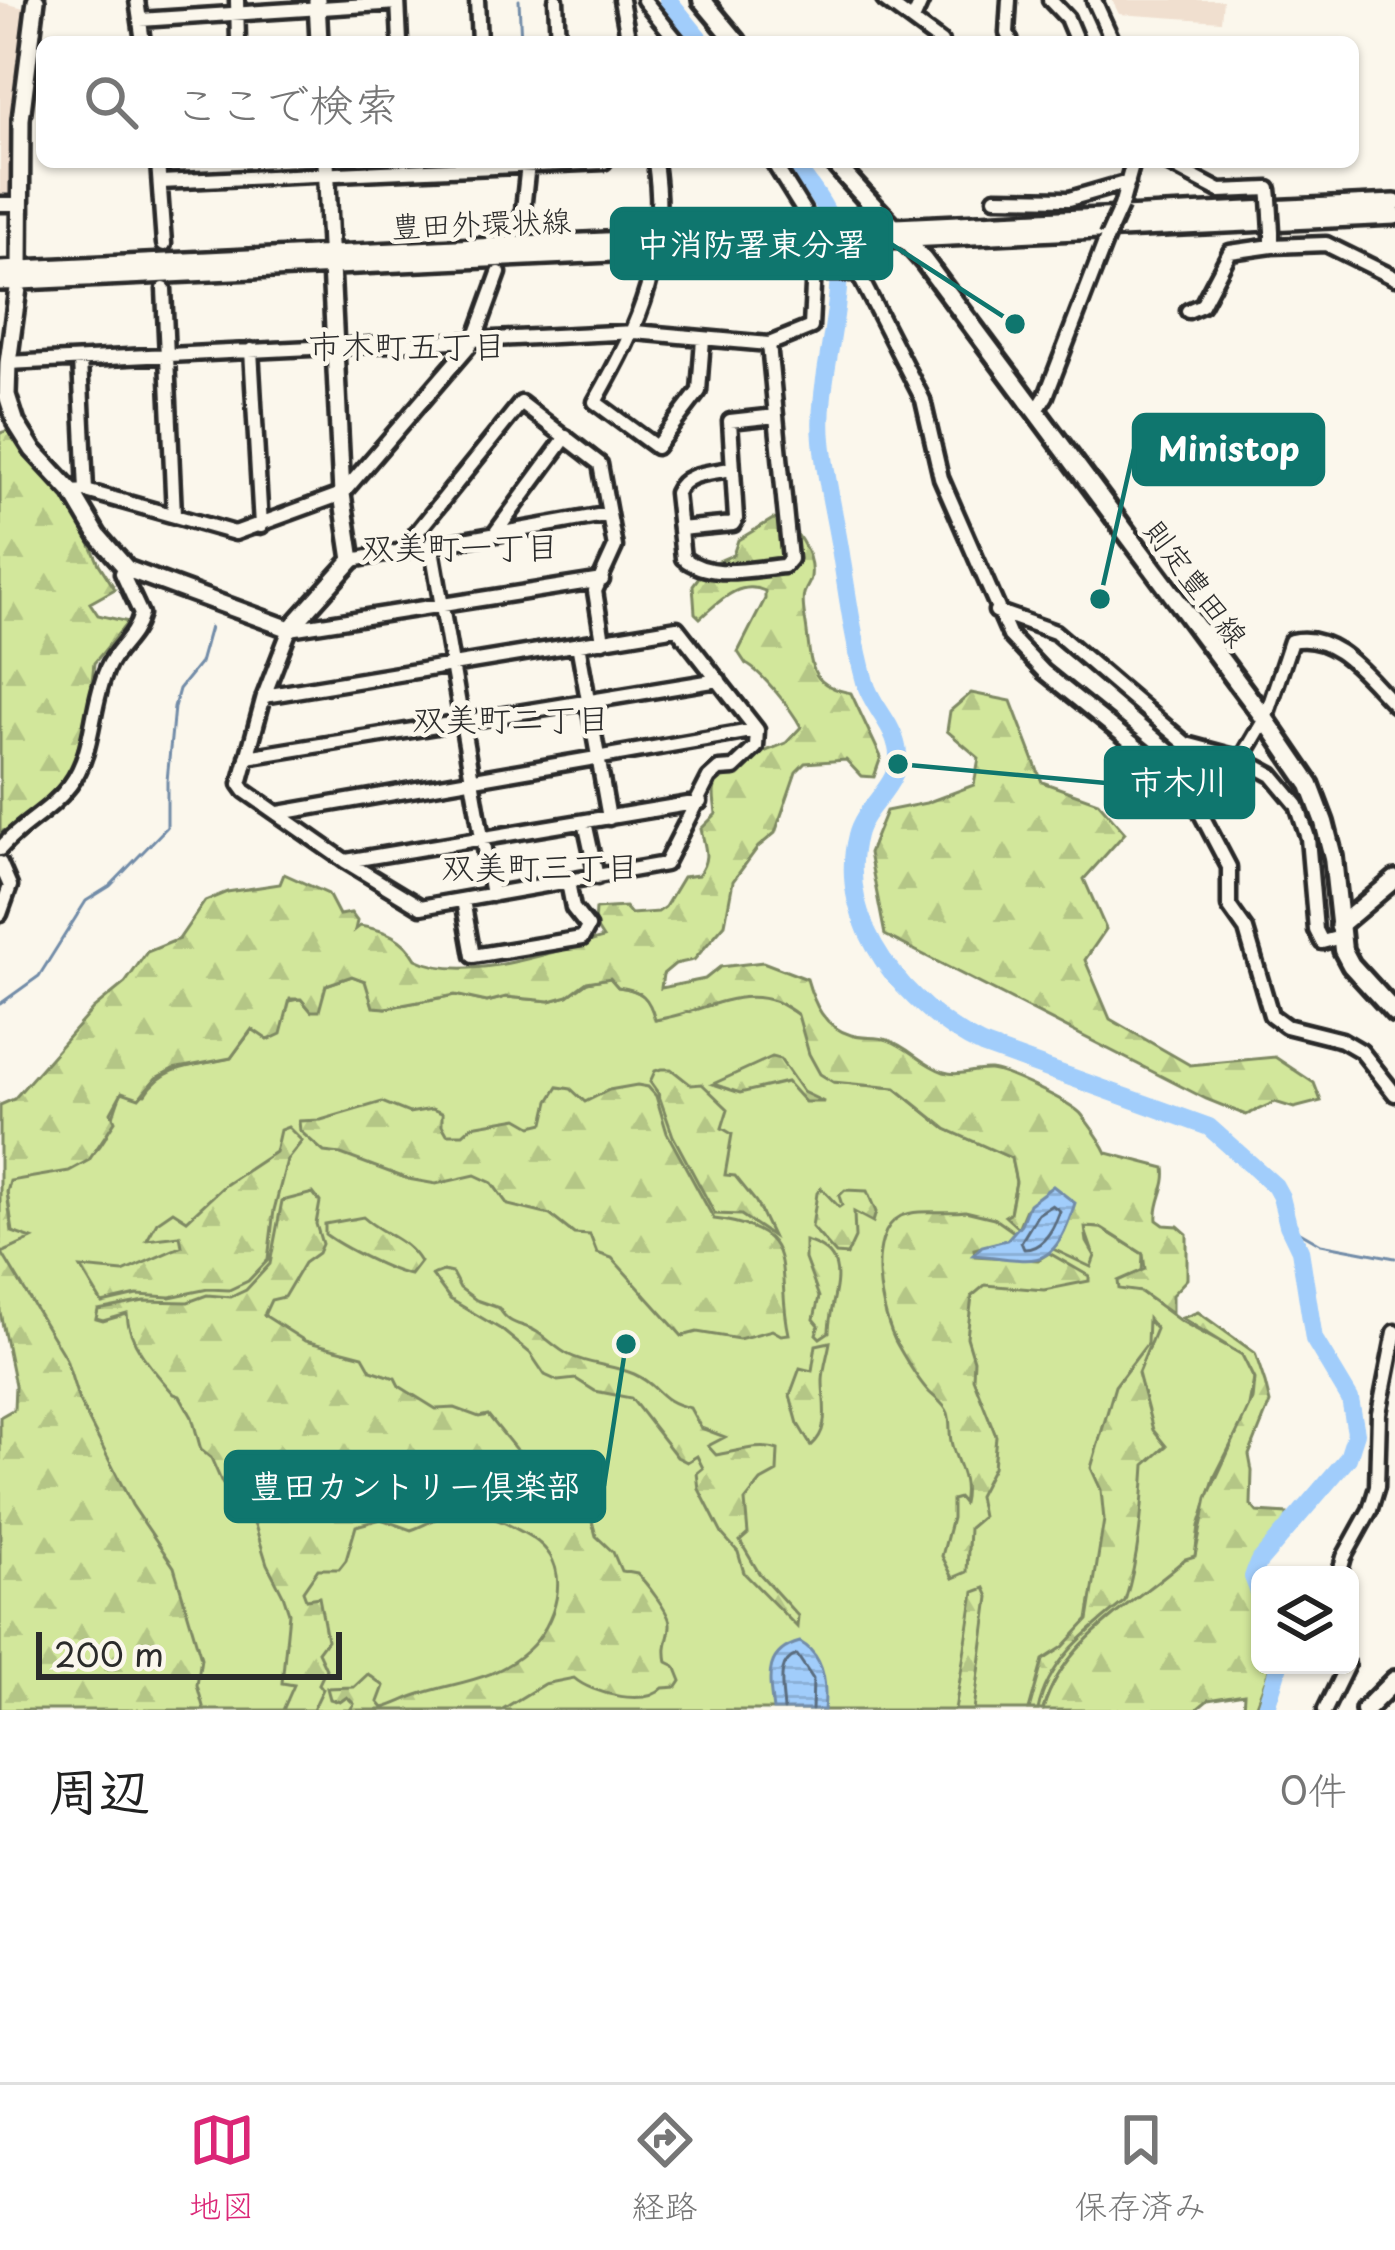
<!DOCTYPE html>
<html lang="ja">
<meta charset="utf-8">
<style>
body{margin:0;font-family:"Playpen Sans","Klee One",sans-serif;background:#f2f2f2;color:#222}
.controls{position:absolute;right:36px;bottom:36px;display:grid;overflow:hidden;border-radius:18px;box-shadow:0 3px 9px #0004}
.controls button{width:108px;height:108px;display:grid;place-items:center;padding:0;border:0;border-bottom:3px solid #e0e0e0;background:#fff;color:#222;font:60px sans-serif}
.scale{position:absolute;left:36px;bottom:30px;width:306px;box-sizing:border-box;padding-left:12px;border:6px solid #2b2b2b;border-top:0;font-size:33px;line-height:42px;white-space:nowrap;color:#2b2b2b;-webkit-text-stroke:9px #fbf7ec;paint-order:stroke}
.list{margin:0;padding:0;list-style:none}
h2{display:flex;justify-content:space-between;align-items:center;height:156px;margin:0;padding:0 48px;font-size:51px}
h2 small{font-size:39px;font-weight:400;color:#767676}
.icon{flex:none;width:66px;height:66px;fill:none;stroke:currentColor;stroke-width:2;stroke-linecap:round;stroke-linejoin:round}
.map{position:relative;flex:none;width:1395px;height:1710px;overflow:hidden}
.search{position:absolute;background:#fff;box-shadow:0 3px 9px #0004;left:36px;right:36px;top:36px;height:132px;display:flex;align-items:center;gap:30px;box-sizing:border-box;padding:0 42px;border-radius:18px;color:#767676;font-size:45px}
.sheet{height:372px;background:#fff}
nav{display:flex;justify-content:space-around;align-items:center;box-sizing:border-box;height:168px;border-top:3px solid #e0e0e0;background:#fff;font-size:33px;color:#767676}
nav a{display:grid;justify-items:center;gap:6px}
nav .on{color:#db2777}
.map>svg:first-child{display:block}
.built{fill:#f0dfcf}
.green{fill:#d2e79b;stroke:#7e8963;stroke-width:3}
.forest{fill:url(#forest-firs);stroke:#7e8963;stroke-width:3}
.water{fill:url(#water-rules);stroke:#728ca8;stroke-width:3}
.lines{fill:none;stroke-linecap:round;stroke-linejoin:round}
.shore{stroke:#5a6c7e;stroke-width:3}
.stream{stroke:#728ca8;stroke-width:3}
.river{stroke:#a1cdfb;stroke-width:18}
.minor-casing{stroke:#2b2b2b;stroke-width:21}
.tertiary-casing{stroke:#2b2b2b;stroke-width:24}
.secondary-casing{stroke:#2b2b2b;stroke-width:26}
.minor{stroke:#fbf7ec;stroke-width:12}
.tertiary{stroke:#fbf7ec;stroke-width:15}
.secondary{stroke:#fbf7ec;stroke-width:16}
.minor-bridge-casing{stroke:#2b2b2b;stroke-width:21;stroke-linecap:butt}
.minor-bridge{stroke:#fbf7ec;stroke-width:12}
.labels{text-anchor:middle;dominant-baseline:central;stroke-width:9;stroke-linejoin:round;paint-order:stroke}
.street-label{font-size:30px;fill:#2b2b2b;stroke:#fbf7ec}
.neighbourhood-label{font-size:33px;fill:#2b2b2b;stroke:#fbf7ec}
.leader{fill:none;stroke:#0f766e;stroke-width:4.5}
.callout-dot{fill:#0f766e;stroke:#fbf7ec;stroke-width:4.5}
.callout{fill:#0f766e;stroke:#0f766e;stroke-width:4.5}
.callout-label{font-size:33px;text-anchor:middle;font-weight:bold;fill:#fff}
</style>
<div class="map">
<svg width="1395" height="1710" viewBox="0 0 1395 1710">
<defs>
<pattern id="forest-firs" width="22" height="20" patternUnits="userSpaceOnUse" patternTransform="scale(3)"><rect width="22" height="20" fill="#d2e79b"/><path d="M5 1l3.5 6h-7zM16 11l3.5 6h-7z" fill="#b4c686"/></pattern>
<pattern id="water-rules" width="6" height="5" patternUnits="userSpaceOnUse" patternTransform="scale(3)"><rect width="6" height="5" fill="#a1cdfb"/><path d="M0 2.5h6" fill="none" stroke="#8bb0d7"/></pattern>
</defs>
<rect width="100%" height="100%" fill="#fbf7ec"/>
<filter id="ink" filterUnits="userSpaceOnUse"><feTurbulence type="fractalNoise" baseFrequency=".00833" numOctaves="2"/><feDisplacementMap in="SourceGraphic" scale="24" xChannelSelector="R" yChannelSelector="G"/><feConvolveMatrix kernelMatrix="1 2 1 2 8 2 1 2 1" color-interpolation-filters="sRGB"/></filter>
<g filter="url(#ink)">
<path class="built" d="M 1112,0 L 1223,0 L 1221,21 L 1119,14 Z
M 0,2 L 24,8 L 12,118 L 16,193 L 0,194 Z"/>
<path class="green" d="M 352,976 L 366,981 L 373,1006 L 386,1008 L 455,995 L 487,1002 L 506,997 L 550,1001 L 568,996 L 587,982 L 610,978 L 618,987 C 642,990 649,997 656,1020 L 748,994 L 767,996 L 799,1015 L 834,1082 L 895,1088 L 946,1129 L 1011,1158 L 1016,1182 L 1010,1213 L 1071,1217 L 1094,1256 L 1084,1227 L 1101,1228 L 1143,1254 L 1141,1292 L 1179,1320 L 1243,1355 L 1254,1379 L 1248,1411 L 1215,1476 L 1199,1526 L 1195,1556 C 1139,1598 1063,1639 1043,1710 L 130,1710 L 0,1254 L 29,1240 L 13,1232 L 7,1192 L 10,1181 C 44,1170 85,1175 105,1138 C 113,1124 114,1107 122,1092 L 146,1094 C 165,1063 199,1066 231,1058 C 247,1036 271,1000 301,999 L 311,1011 L 326,985 Z"/>
<path class="forest" d="M 12,429 L 26,453 L 69,495 L 99,564 L 115,589 L 90,603 L 98,615 L 128,622 L 94,663 L 86,737 L 71,771 L 25,824 L 0,832 L 0,433 Z
M 773,519 C 795,522 814,554 811,577 C 811,582 805,589 804,594 C 801,605 806,620 807,632 C 811,668 811,686 851,693 L 881,757 L 874,777 L 861,776 L 846,760 L 805,763 L 796,772 L 775,833 L 758,847 L 733,881 L 725,924 L 694,960 L 675,964 L 663,974 L 661,988 L 705,979 L 720,967 L 763,962 L 807,979 C 814,1004 824,1027 851,1035 C 862,1039 876,1036 888,1040 C 909,1047 922,1065 944,1072 C 961,1077 973,1069 990,1070 C 1005,1071 1073,1103 1082,1115 C 1090,1126 1101,1139 1107,1153 L 1165,1168 C 1168,1188 1155,1200 1157,1220 L 1164,1225 L 1178,1226 L 1187,1234 L 1187,1279 L 1172,1295 L 1172,1314 L 1141,1292 L 1119,1289 L 1118,1281 L 1145,1269 L 1143,1254 L 1102,1228 L 1085,1227 L 1087,1242 L 1095,1256 L 1091,1267 L 1053,1249 L 1060,1239 L 1042,1198 L 1026,1209 L 1018,1228 L 1005,1216 L 1010,1213 L 1016,1182 L 1011,1158 L 946,1129 L 895,1088 L 833,1082 L 820,1074 L 809,1054 L 798,1015 C 752,976 708,1012 655,1020 C 649,997 642,990 618,987 L 610,978 L 587,982 L 568,996 L 550,1001 L 506,997 L 487,1002 L 455,995 L 386,1008 L 373,1007 L 365,981 L 352,976 L 326,985 L 319,1011 L 311,1011 L 301,999 L 290,999 L 281,1034 L 268,1040 L 252,1029 L 231,1058 L 173,1069 L 156,1078 L 139,1098 L 122,1092 L 111,1112 L 115,1121 L 89,1160 L 69,1171 L 10,1181 L 7,1192 L 12,1232 L 32,1239 L 2,1253 L 66,1359 L 79,1401 L 132,1505 L 174,1567 L 201,1658 L 197,1685 L 204,1710 L 0,1710 L 0,1417 L 14,1409 L 15,1385 L 0,1312 L 0,1105 L 14,1099 L 93,1009 L 125,983 L 147,952 L 179,939 L 205,901 L 227,892 L 280,884 L 284,874 L 328,894 L 339,915 L 351,913 L 357,921 L 355,930 L 360,926 C 385,930 404,938 416,959 C 464,984 552,952 603,938 L 594,924 L 595,909 L 625,907 L 631,914 L 658,912 L 665,907 L 683,877 L 698,875 C 711,858 705,848 701,829 L 716,814 C 715,800 710,788 721,777 L 739,776 L 761,753 L 786,743 L 801,727 C 792,710 762,672 746,664 L 738,652 L 765,599 L 765,591 C 738,579 718,603 700,618 L 695,613 L 693,585 L 707,566 L 733,555 L 738,540 Z
M 971,693 L 1011,701 L 1042,782 L 1098,802 L 1125,833 L 1084,879 L 1106,929 L 1085,960 L 1110,1019 L 1190,1065 L 1275,1057 L 1314,1083 L 1321,1101 L 1294,1108 L 1275,1102 L 1246,1115 L 1206,1099 L 885,935 L 869,853 L 886,811 L 926,803 L 974,785 L 979,758 L 947,731 L 950,711 Z
M 772,1057 L 780,1059 L 803,1092 L 824,1102 L 805,1102 L 787,1082 L 740,1093 L 713,1084 Z
M 661,1069 L 671,1069 L 691,1085 L 702,1084 L 728,1109 L 722,1128 L 732,1134 L 725,1175 L 735,1176 L 756,1202 L 772,1236 L 741,1215 L 715,1214 L 673,1136 L 658,1093 L 650,1082 L 655,1071 Z
M 637,1085 L 648,1087 L 656,1096 L 667,1133 L 714,1219 C 804,1230 774,1269 789,1334 L 781,1335 L 772,1330 L 739,1339 L 697,1332 L 682,1336 L 612,1258 L 597,1253 L 590,1235 L 574,1234 L 550,1215 L 508,1205 L 492,1183 L 475,1175 L 436,1184 L 408,1179 L 341,1154 L 324,1152 L 300,1131 L 299,1121 L 321,1120 L 382,1102 L 409,1113 L 432,1109 L 442,1113 L 442,1125 L 447,1134 L 463,1134 L 472,1126 L 518,1118 L 532,1126 L 544,1123 L 549,1101 L 558,1087 L 571,1089 L 585,1102 L 609,1090 Z
M 288,1127 L 302,1141 L 287,1160 L 274,1210 L 268,1260 L 248,1281 L 229,1290 L 208,1289 L 170,1297 L 137,1295 L 102,1303 L 81,1268 L 123,1272 L 182,1246 L 180,1236 L 147,1240 L 157,1222 L 173,1211 L 187,1220 L 224,1186 L 275,1152 L 280,1130 Z
M 821,1188 L 839,1207 L 842,1205 L 839,1196 L 845,1190 L 867,1191 L 876,1212 L 873,1222 L 854,1212 L 855,1238 L 847,1255 L 836,1254 L 812,1227 L 817,1193 Z
M 313,1193 L 320,1202 L 316,1224 L 322,1244 L 318,1253 L 304,1263 L 284,1297 L 271,1300 L 264,1315 L 305,1341 L 363,1356 L 371,1370 L 395,1378 L 399,1386 L 436,1409 L 455,1408 L 479,1417 L 488,1415 L 517,1451 L 534,1455 L 541,1467 L 567,1488 L 574,1508 L 591,1517 L 596,1536 L 613,1552 L 621,1571 L 637,1574 C 645,1581 669,1612 670,1623 C 671,1638 663,1641 667,1662 L 675,1666 L 681,1681 L 677,1687 L 663,1688 C 645,1707 592,1694 574,1678 L 544,1684 L 501,1710 L 350,1710 L 354,1704 L 347,1697 L 340,1702 L 330,1699 L 327,1688 L 354,1687 L 368,1674 L 384,1686 L 378,1702 L 383,1708 C 395,1705 405,1699 417,1695 C 457,1681 493,1682 528,1650 C 555,1625 573,1571 539,1543 C 530,1535 518,1530 507,1524 C 494,1518 478,1512 463,1512 C 443,1512 429,1524 411,1530 L 381,1519 L 356,1526 L 346,1560 L 339,1569 L 318,1569 L 303,1591 L 306,1599 L 319,1597 L 327,1640 L 318,1652 L 326,1669 L 319,1684 L 323,1689 L 313,1710 L 283,1710 L 294,1685 L 282,1683 L 289,1613 L 283,1595 L 267,1564 L 255,1525 L 222,1483 L 211,1458 L 201,1450 L 192,1417 L 180,1396 L 174,1394 C 154,1371 128,1344 127,1314 L 103,1321 L 96,1319 L 98,1310 L 144,1301 L 188,1302 L 207,1295 L 231,1297 L 246,1290 L 270,1264 L 282,1201 Z
M 965,1211 L 994,1218 L 1014,1232 L 1007,1240 L 974,1249 L 975,1256 L 1038,1260 L 1049,1253 L 1089,1276 L 1089,1281 L 1044,1290 L 985,1285 L 972,1296 L 967,1337 L 974,1360 L 973,1378 L 996,1436 L 993,1467 L 978,1496 L 982,1517 L 969,1528 L 967,1572 L 953,1578 L 942,1556 L 952,1518 L 952,1500 L 959,1498 L 963,1503 C 969,1477 955,1462 951,1441 C 949,1431 951,1422 948,1413 C 944,1403 936,1399 929,1392 C 918,1380 906,1360 898,1346 C 881,1317 864,1234 901,1216 C 919,1208 945,1214 965,1211 Z
M 363,1217 C 383,1235 406,1238 420,1262 L 410,1275 C 390,1271 342,1247 325,1234 L 325,1224 Z
M 805,1241 C 858,1255 829,1297 829,1332 L 820,1338 L 816,1334 L 819,1325 L 814,1319 L 819,1297 L 805,1259 Z
M 443,1271 L 452,1273 L 460,1288 L 476,1300 L 499,1308 C 510,1327 521,1322 537,1332 C 548,1339 557,1349 569,1355 C 589,1365 613,1365 634,1374 C 661,1386 657,1401 690,1408 L 701,1428 L 725,1437 L 708,1446 L 716,1455 C 735,1452 760,1443 778,1450 L 777,1472 L 761,1481 L 745,1501 L 748,1534 L 740,1541 L 759,1573 L 798,1616 L 797,1627 L 744,1573 L 738,1552 L 722,1534 L 699,1489 L 697,1473 L 703,1468 L 697,1456 L 687,1462 L 677,1457 L 631,1398 L 595,1391 L 576,1379 L 558,1381 L 545,1375 L 530,1353 L 502,1330 L 450,1299 L 432,1275 Z
M 1198,1312 L 1255,1353 L 1265,1383 L 1270,1403 L 1249,1455 L 1252,1471 L 1251,1505 L 1257,1512 L 1287,1514 L 1287,1520 L 1251,1572 L 1260,1599 L 1260,1665 L 1271,1665 L 1254,1710 L 1243,1710 L 1244,1694 L 1208,1700 L 1196,1710 L 1043,1710 C 1062,1641 1135,1603 1185,1559 L 1195,1556 L 1207,1498 L 1252,1400 L 1254,1379 L 1242,1355 L 1182,1318 Z
M 1148,1319 L 1156,1329 L 1138,1373 L 1153,1430 L 1166,1446 L 1145,1465 C 1142,1512 1139,1557 1125,1601 C 1088,1631 1048,1661 1038,1710 L 1029,1710 L 1043,1660 L 1063,1647 L 1088,1620 L 1104,1520 L 1101,1490 L 1091,1468 L 1115,1386 L 1147,1344 Z
M 830,1342 C 828,1355 823,1368 823,1381 C 823,1405 831,1429 811,1446 L 798,1424 L 790,1395 L 800,1368 L 812,1371 L 816,1345 Z
M 985,1588 L 989,1597 L 974,1710 L 955,1710 L 974,1592 Z"/>
<path class="water" d="M 1053,1186 L 1075,1203 C 1052,1277 1033,1259 973,1255 L 982,1246 L 1007,1240 L 1021,1224 L 1029,1204 Z
M 800,1642 C 825,1656 827,1685 824,1710 L 773,1710 C 769,1679 763,1652 800,1642 Z"/>
<g class="lines">
<path class="shore" d="M 1052,1205 L 1060,1211 C 1054,1228 1043,1249 1024,1249 L 1021,1242 L 1038,1214 Z
M 784,1710 C 783,1690 775,1662 797,1655 L 813,1679 L 812,1710"/>
<path class="stream" d="M 519,0 L 521,42
M 0,1004 L 39,976 L 86,901 L 110,886 L 167,827 L 167,781 L 174,707 L 179,689 L 200,663 L 210,627
M 1288,1225 L 1321,1244 L 1395,1258"/>
<path class="river" d="M 668,0 L 702,42
M 793,162 C 804,179 820,196 828,215 C 858,280 815,371 822,440 C 825,476 834,512 840,548 C 847,592 853,638 865,682 C 871,705 892,722 897,747 C 905,784 865,803 857,835 C 834,924 908,1009 982,1045 L 1209,1127 L 1275,1186 L 1281,1197 L 1288,1225 L 1300,1250 L 1314,1339 L 1350,1399 L 1356,1433 L 1348,1458 L 1258,1563 L 1253,1577 L 1260,1595
M 1265,1710 L 1279,1665"/>
<g class="minor-casing">
<path id="minor" d="M 137,0 L 143,42
M 237,0 L 238,42
M 398,0 L 400,42
M 477,0 L 479,42
M 556,0 L 558,42
M 621,0 L 629,42
M 644,0 L 678,42
M 884,0 L 941,42
M 1009,0 L 1007,33 L 1011,42
M 1050,0 L 1067,18 L 1077,42
M 1094,0 L 1113,42
M 140,20 L 398,3
M 913,20 L 922,0
M 158,162 L 164,244
M 655,162 C 669,259 641,321 595,402 L 656,447 L 699,391 L 703,339
M 773,162 L 803,210 L 811,231
M 1165,162 L 1220,191 L 1269,189 L 1270,199
M 160,182 L 604,162
M 995,198 L 1069,199 L 1128,182
M 0,204 L 21,204
M 1121,206 L 1133,162
M 1272,231 L 1272,246 L 1326,244 L 1395,278
M 514,234 L 523,210 L 528,164
M 815,273 L 858,273 L 923,400 L 941,478 L 1010,636 L 1044,672 L 1146,754 L 1199,810 L 1229,867 L 1229,906 L 1246,930 L 1271,1015 L 1286,1026 L 1342,1040 L 1361,1051 L 1395,1094
M 164,289 L 174,515
M 1188,311 L 1202,305 L 1230,252 L 1272,246
M 251,350 L 261,526
M 80,360 L 86,491
M 8,363 L 635,332 L 769,344 L 811,327 L 815,246
M 1036,412 L 1046,396 L 1107,237
M 731,469 C 711,473 685,472 676,493 L 683,558 C 711,580 750,569 784,566 L 790,559 L 769,344
M 72,492 L 86,491 L 235,533 L 342,494 L 475,339 L 499,273
M 680,529 L 733,524 L 736,519 L 730,421 L 776,416
M 496,532 L 566,437
M 431,543 L 492,895
M 411,547 L 414,536 L 521,403 L 600,464 L 615,547 L 595,591 L 603,641
M 352,560 L 609,514
M 996,611 L 1055,632 L 1186,744 L 1242,759 L 1272,775 L 1297,805 L 1308,838 L 1316,930 L 1322,942 L 1341,937
M 578,644 L 609,818
M 264,696 L 677,628 L 757,730 L 756,747 L 734,768 L 719,769 L 709,778 L 665,864 L 421,907 L 345,861 L 245,791 L 240,784 L 264,696 L 290,629 L 602,580
M 247,757 L 719,680
M 1199,810 L 1221,794 L 1265,719 L 1291,641 C 1336,631 1367,678 1395,705
M 279,813 L 757,730
M 585,822 L 597,877
M 0,849 C 21,824 50,812 70,785 C 95,752 90,707 107,669 C 116,647 134,640 141,614 L 122,573 L 127,569
M 346,861 L 700,802
M 0,863 L 10,886 L 0,914
M 463,900 L 473,956 L 582,938 L 588,927 L 573,908 L 568,882
M 1339,1575 L 1344,1557 L 1370,1510 L 1377,1487 L 1379,1413 L 1395,1332
M 1325,1710 L 1347,1665"/>
</g>
<g class="tertiary-casing">
<path id="tertiary" d="M 317,0 L 319,42
M 20,269 L 21,119 L 36,0
M 0,270 L 1395,203
M 19,281 L 8,363 L 7,395 L 16,423 L 33,450 L 72,492 L 98,536 L 127,569 L 290,629 L 352,560 L 342,494 L 326,162
M 0,282 L 1395,216
M 1339,926 L 1395,879"/>
</g>
<g class="secondary-casing">
<path id="secondary" d="M 702,0 L 737,42
M 834,162 C 863,197 895,227 924,261 L 1265,719 L 1310,785 L 1324,822 L 1333,857 L 1343,950 L 1351,965 L 1395,1013
M 1365,1710 L 1395,1680"/>
</g>
<use href="#minor" class="minor"/>
<use href="#tertiary" class="tertiary"/>
<use href="#secondary" class="secondary"/>
<g class="minor-bridge-casing">
<path id="minor-bridge" d="M 1270,199 L 1272,231
M 1107,237 L 1121,206"/>
</g>
<use href="#minor-bridge" class="minor-bridge"/>
</g>
</g>
<g class="labels">
<g class="street-label">
<text transform="translate(481 222) rotate(-2)">豊田外環状線</text>
<text transform="translate(1197 582) rotate(53)">則定豊田線</text>
</g>
<g class="neighbourhood-label">
<text x="407" y="344">市木町五丁目</text>
<text x="460" y="545">双美町一丁目</text>
<text x="511" y="717">双美町二丁目</text>
<text x="540" y="865">双美町三丁目</text>
</g>
</g>
<path class="leader" d="M1015 324L891 244M1100 599L1134 449M898 764L1106 783M626 1344L604 1486"/>
<g class="callout-dot">
<circle cx="1015" cy="324" r="12"/>
<circle cx="1100" cy="599" r="12"/>
<circle cx="898" cy="764" r="12"/>
<circle cx="626" cy="1344" r="12"/>
</g>
<g class="callout">
<rect x="612" y="209" width="279" height="69" rx="12"/>
<rect x="1134" y="415" width="189" height="69" rx="12"/>
<rect x="1106" y="748" width="147" height="69" rx="12"/>
<rect x="226" y="1452" width="378" height="69" rx="12"/>
</g>
<g class="callout-label">
<text x="752" y="256">中消防署東分署</text>
<text x="1229" y="461">Ministop</text>
<text x="1179" y="794">市木川</text>
<text x="415" y="1498">豊田カントリー倶楽部</text>
</g>
</svg>
<div class="controls">
<button><svg class="icon" aria-label="layers" viewBox="0 0 24 24"><path d="M12 4l9 5-9 5-9-5zM3 14l9 5 9-5"/></svg></button>
</div>
<div class="scale">200 m</div>
<div class="search"><svg class="icon" aria-label="search" viewBox="0 0 24 24"><circle cx="10" cy="10" r="6"/><path d="M15 15l6 6"/></svg>ここで検索</div>
</div>
<section class="sheet">
<h2>周辺<small>0件</small></h2>
<ul class="list">
</ul>
</section>
<nav>
<a class="on"><svg class="icon" aria-label="map" viewBox="0 0 24 24"><path d="M3 6l6-2 6 2 6-2v14l-6 2-6-2-6 2zM9 4v14M15 6v14"/></svg>地図</a>
<a><svg class="icon" aria-label="directions" viewBox="0 0 24 24"><path d="M12 3l9 9-9 9-9-9zM9 14v-3h6M13 9l2 2-2 2"/></svg>経路</a>
<a><svg class="icon" aria-label="saved" viewBox="0 0 24 24"><path d="M7 4h10v16l-5-4-5 4z"/></svg>保存済み</a>
</nav>
